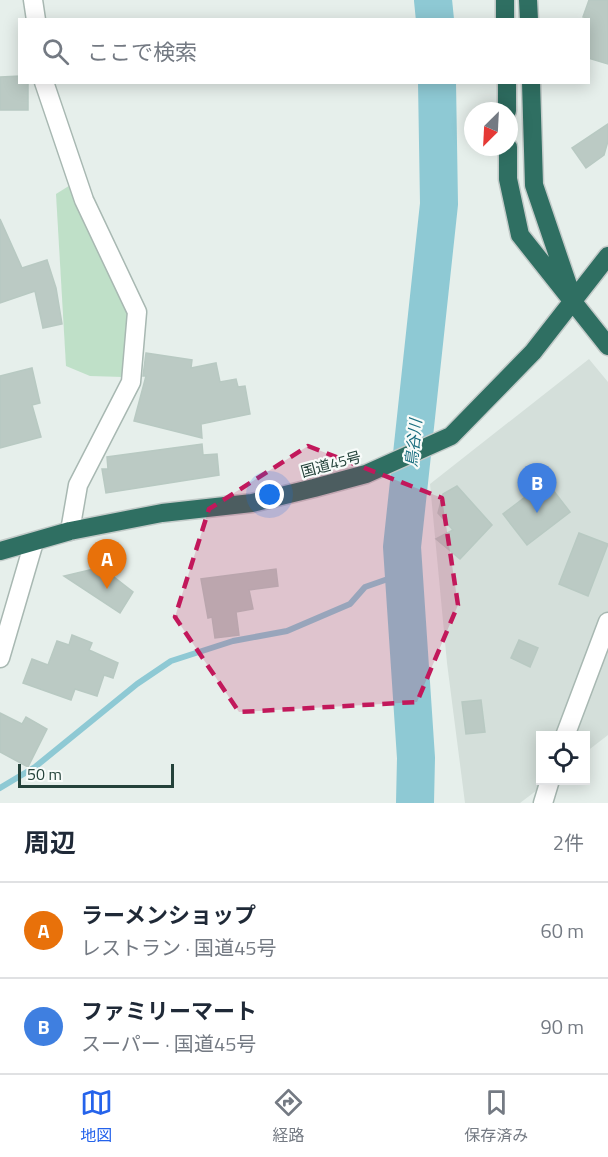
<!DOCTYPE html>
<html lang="ja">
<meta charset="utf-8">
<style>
body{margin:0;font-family:"Titillium Web","Noto Sans JP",sans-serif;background:#f2f2f3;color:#1f2937}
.controls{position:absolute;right:18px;bottom:18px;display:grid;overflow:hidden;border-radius:0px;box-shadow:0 3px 15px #0003}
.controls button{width:54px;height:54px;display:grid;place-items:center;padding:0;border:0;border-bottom:2px solid #e0e1e3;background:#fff;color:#1f2937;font:30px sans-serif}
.compass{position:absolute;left:464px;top:102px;width:54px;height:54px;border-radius:50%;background:#fff;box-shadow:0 3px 15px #0003;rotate:204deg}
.scale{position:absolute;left:18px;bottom:15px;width:156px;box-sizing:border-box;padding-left:6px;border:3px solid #24423a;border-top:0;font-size:16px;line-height:21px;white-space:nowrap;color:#24423a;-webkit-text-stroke:4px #f7fbf9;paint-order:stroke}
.you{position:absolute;left:270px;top:495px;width:21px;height:21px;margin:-15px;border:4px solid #fff;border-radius:50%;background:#1a73e8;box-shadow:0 0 0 9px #1a73e833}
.badge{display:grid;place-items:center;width:39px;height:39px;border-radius:50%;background:#2563eb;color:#fff;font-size:20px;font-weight:700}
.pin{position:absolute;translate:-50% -50px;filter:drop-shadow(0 2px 3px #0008)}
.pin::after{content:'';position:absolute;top:32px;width:21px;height:18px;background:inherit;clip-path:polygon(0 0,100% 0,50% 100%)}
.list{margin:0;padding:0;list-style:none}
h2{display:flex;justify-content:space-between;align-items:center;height:78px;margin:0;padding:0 24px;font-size:26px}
h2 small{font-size:20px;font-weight:400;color:#747a83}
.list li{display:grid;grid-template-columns:39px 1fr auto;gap:18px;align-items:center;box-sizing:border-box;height:96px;padding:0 24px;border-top:2px solid #e0e1e3}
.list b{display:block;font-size:22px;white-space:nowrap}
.list p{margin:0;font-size:20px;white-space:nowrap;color:#747a83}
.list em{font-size:20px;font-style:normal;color:#747a83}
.icon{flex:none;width:33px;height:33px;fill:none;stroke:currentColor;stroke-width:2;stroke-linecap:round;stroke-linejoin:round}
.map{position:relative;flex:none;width:608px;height:803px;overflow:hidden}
.search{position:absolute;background:#fff;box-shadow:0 3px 15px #0003;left:18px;right:18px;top:18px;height:66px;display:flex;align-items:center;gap:15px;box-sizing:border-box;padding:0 21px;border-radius:0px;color:#747a83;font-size:22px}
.sheet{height:270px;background:#fff}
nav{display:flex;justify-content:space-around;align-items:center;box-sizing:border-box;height:84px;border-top:2px solid #e0e1e3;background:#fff;font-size:16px;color:#747a83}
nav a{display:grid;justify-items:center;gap:3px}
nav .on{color:#2563eb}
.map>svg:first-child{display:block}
.built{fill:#d4dfda}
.green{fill:#bfe0c8}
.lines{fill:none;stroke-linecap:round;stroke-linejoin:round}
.stream{stroke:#8ec9d4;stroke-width:6}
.river{stroke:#8ec9d4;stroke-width:38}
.building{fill:#bbcac4;stroke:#b8c9c2;stroke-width:1.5}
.minor-casing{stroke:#a8b8b2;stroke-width:21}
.highway-casing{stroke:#c2cac8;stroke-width:21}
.minor{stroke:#fff;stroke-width:18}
.highway{stroke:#2f6f62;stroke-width:18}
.marked{fill:#c2185b;fill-opacity:0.2;stroke:#c2185b;stroke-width:4.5;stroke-dasharray:12 8;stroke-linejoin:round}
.labels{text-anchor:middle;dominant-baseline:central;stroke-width:4.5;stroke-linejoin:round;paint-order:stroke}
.street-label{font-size:15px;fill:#24423a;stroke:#f7fbf9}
.water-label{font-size:16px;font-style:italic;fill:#1c6f80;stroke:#f7fbf9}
</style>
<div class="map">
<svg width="608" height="803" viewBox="0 0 608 803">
<rect width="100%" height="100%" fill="#e6efeb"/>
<path class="built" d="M 589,359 L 608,382 L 608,735 L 586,752 L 586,736 L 540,736 L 540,780 L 549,781 L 520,803 L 465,803 L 447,663 L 430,484 Z"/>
<path class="green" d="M 72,184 L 131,312 L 123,377 L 90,376 L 66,366 L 56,194 Z"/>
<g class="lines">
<path class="stream" d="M 0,788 L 35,767 L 137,684 L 171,661 L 233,641 L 287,631 L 350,604 L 365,587 L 405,573"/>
<path class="river" d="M 433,0 L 435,20
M 415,803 L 416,758 L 402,547 L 439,204 L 437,82"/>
</g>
<path class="building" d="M 589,0 L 608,0 L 608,64 L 588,58 L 588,18 L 583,17 Z
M 20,76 L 20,82 L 28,82 L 28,110 L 0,110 L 0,77 Z
M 608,124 L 608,141 L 604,155 L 586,168 L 572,148 Z
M 0,219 L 22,268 L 47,260 L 56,288 L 62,324 L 43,328 L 35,291 L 0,303 Z
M 146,353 L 192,360 L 191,368 L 216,363 L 220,382 L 236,379 L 238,387 L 245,386 L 250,414 L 201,424 L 202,438 L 134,421 L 146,376 L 143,376 Z
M 32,368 L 40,403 L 32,405 L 41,437 L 0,448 L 0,376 Z
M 202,444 L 203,455 L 217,454 L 219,475 L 106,493 L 102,469 L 108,469 L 107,457 Z
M 546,481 L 570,512 L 527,545 L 503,514 Z
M 457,486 L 492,525 L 460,559 L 436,539 L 453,530 L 438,513 L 443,494 Z
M 579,533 L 608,544 L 588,596 L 559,584 Z
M 111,565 L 114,577 L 133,592 L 120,613 L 64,576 Z
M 276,569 L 278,586 L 249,590 L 253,609 L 236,612 L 239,635 L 215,638 L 212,617 L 208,618 L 201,579 Z
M 72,635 L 92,643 L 89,650 L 118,663 L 113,678 L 104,675 L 97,696 L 75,689 L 71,700 L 23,683 L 32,659 L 48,665 L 57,641 L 69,645 Z
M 519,640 L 538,648 L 530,667 L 511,658 Z
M 481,700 L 485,732 L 466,734 L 462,702 Z
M 0,713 L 22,724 L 26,717 L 47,729 L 28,767 L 0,752 Z"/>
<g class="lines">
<g class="minor-casing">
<path id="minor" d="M 33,0 L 36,20
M 44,82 L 84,200 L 137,312 L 131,382 L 78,485 L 70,531
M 0,658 L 34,542
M 565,736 L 608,622
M 543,803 L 550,780"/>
</g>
<g class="highway-casing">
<path id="highway" d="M 505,0 L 505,20
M 528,0 L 529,20
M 507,82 L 507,111
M 531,82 L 534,185 L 569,288
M 508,147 L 508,179 L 520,235 L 608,346
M 0,551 L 70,531 L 162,513 L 252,503 L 314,488 L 366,474 L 451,436 L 533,352 L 608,256"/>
</g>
<use href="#minor" class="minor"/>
<use href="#highway" class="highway"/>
</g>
<path class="marked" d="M 308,446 L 442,498 L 458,605 L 417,702 L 239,712 L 175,617 L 209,509 Z"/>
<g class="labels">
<g class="street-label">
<text transform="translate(331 464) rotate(-15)">国道45号</text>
</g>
<g class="water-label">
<text transform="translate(413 443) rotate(-84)">鳥谷川</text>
</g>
</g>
</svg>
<div class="controls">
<button><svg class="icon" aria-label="locate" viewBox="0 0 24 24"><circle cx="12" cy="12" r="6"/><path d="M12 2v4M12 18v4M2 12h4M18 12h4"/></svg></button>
</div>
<svg class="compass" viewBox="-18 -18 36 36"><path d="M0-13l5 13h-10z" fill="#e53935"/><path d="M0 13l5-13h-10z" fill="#747a83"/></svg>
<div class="scale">50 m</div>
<div class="you"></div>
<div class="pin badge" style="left:107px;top:589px;background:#e8710a">A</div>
<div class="pin badge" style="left:537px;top:513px;background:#3f7fe0">B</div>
<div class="search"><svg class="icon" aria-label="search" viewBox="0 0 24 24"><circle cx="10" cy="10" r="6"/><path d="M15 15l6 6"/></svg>ここで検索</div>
</div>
<section class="sheet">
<h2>周辺<small>2件</small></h2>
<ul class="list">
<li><span class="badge" style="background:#e8710a">A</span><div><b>ラーメンショップ</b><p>レストラン · 国道45号</p></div><em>60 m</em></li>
<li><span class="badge" style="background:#3f7fe0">B</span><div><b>ファミリーマート</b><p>スーパー · 国道45号</p></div><em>90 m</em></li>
</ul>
</section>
<nav>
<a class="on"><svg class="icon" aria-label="map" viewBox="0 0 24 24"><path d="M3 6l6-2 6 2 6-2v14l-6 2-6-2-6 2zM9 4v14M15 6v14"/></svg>地図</a>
<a><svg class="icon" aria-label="directions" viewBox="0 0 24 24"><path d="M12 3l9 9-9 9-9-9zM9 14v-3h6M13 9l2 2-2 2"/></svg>経路</a>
<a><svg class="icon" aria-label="saved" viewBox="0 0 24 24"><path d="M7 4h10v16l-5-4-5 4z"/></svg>保存済み</a>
</nav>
